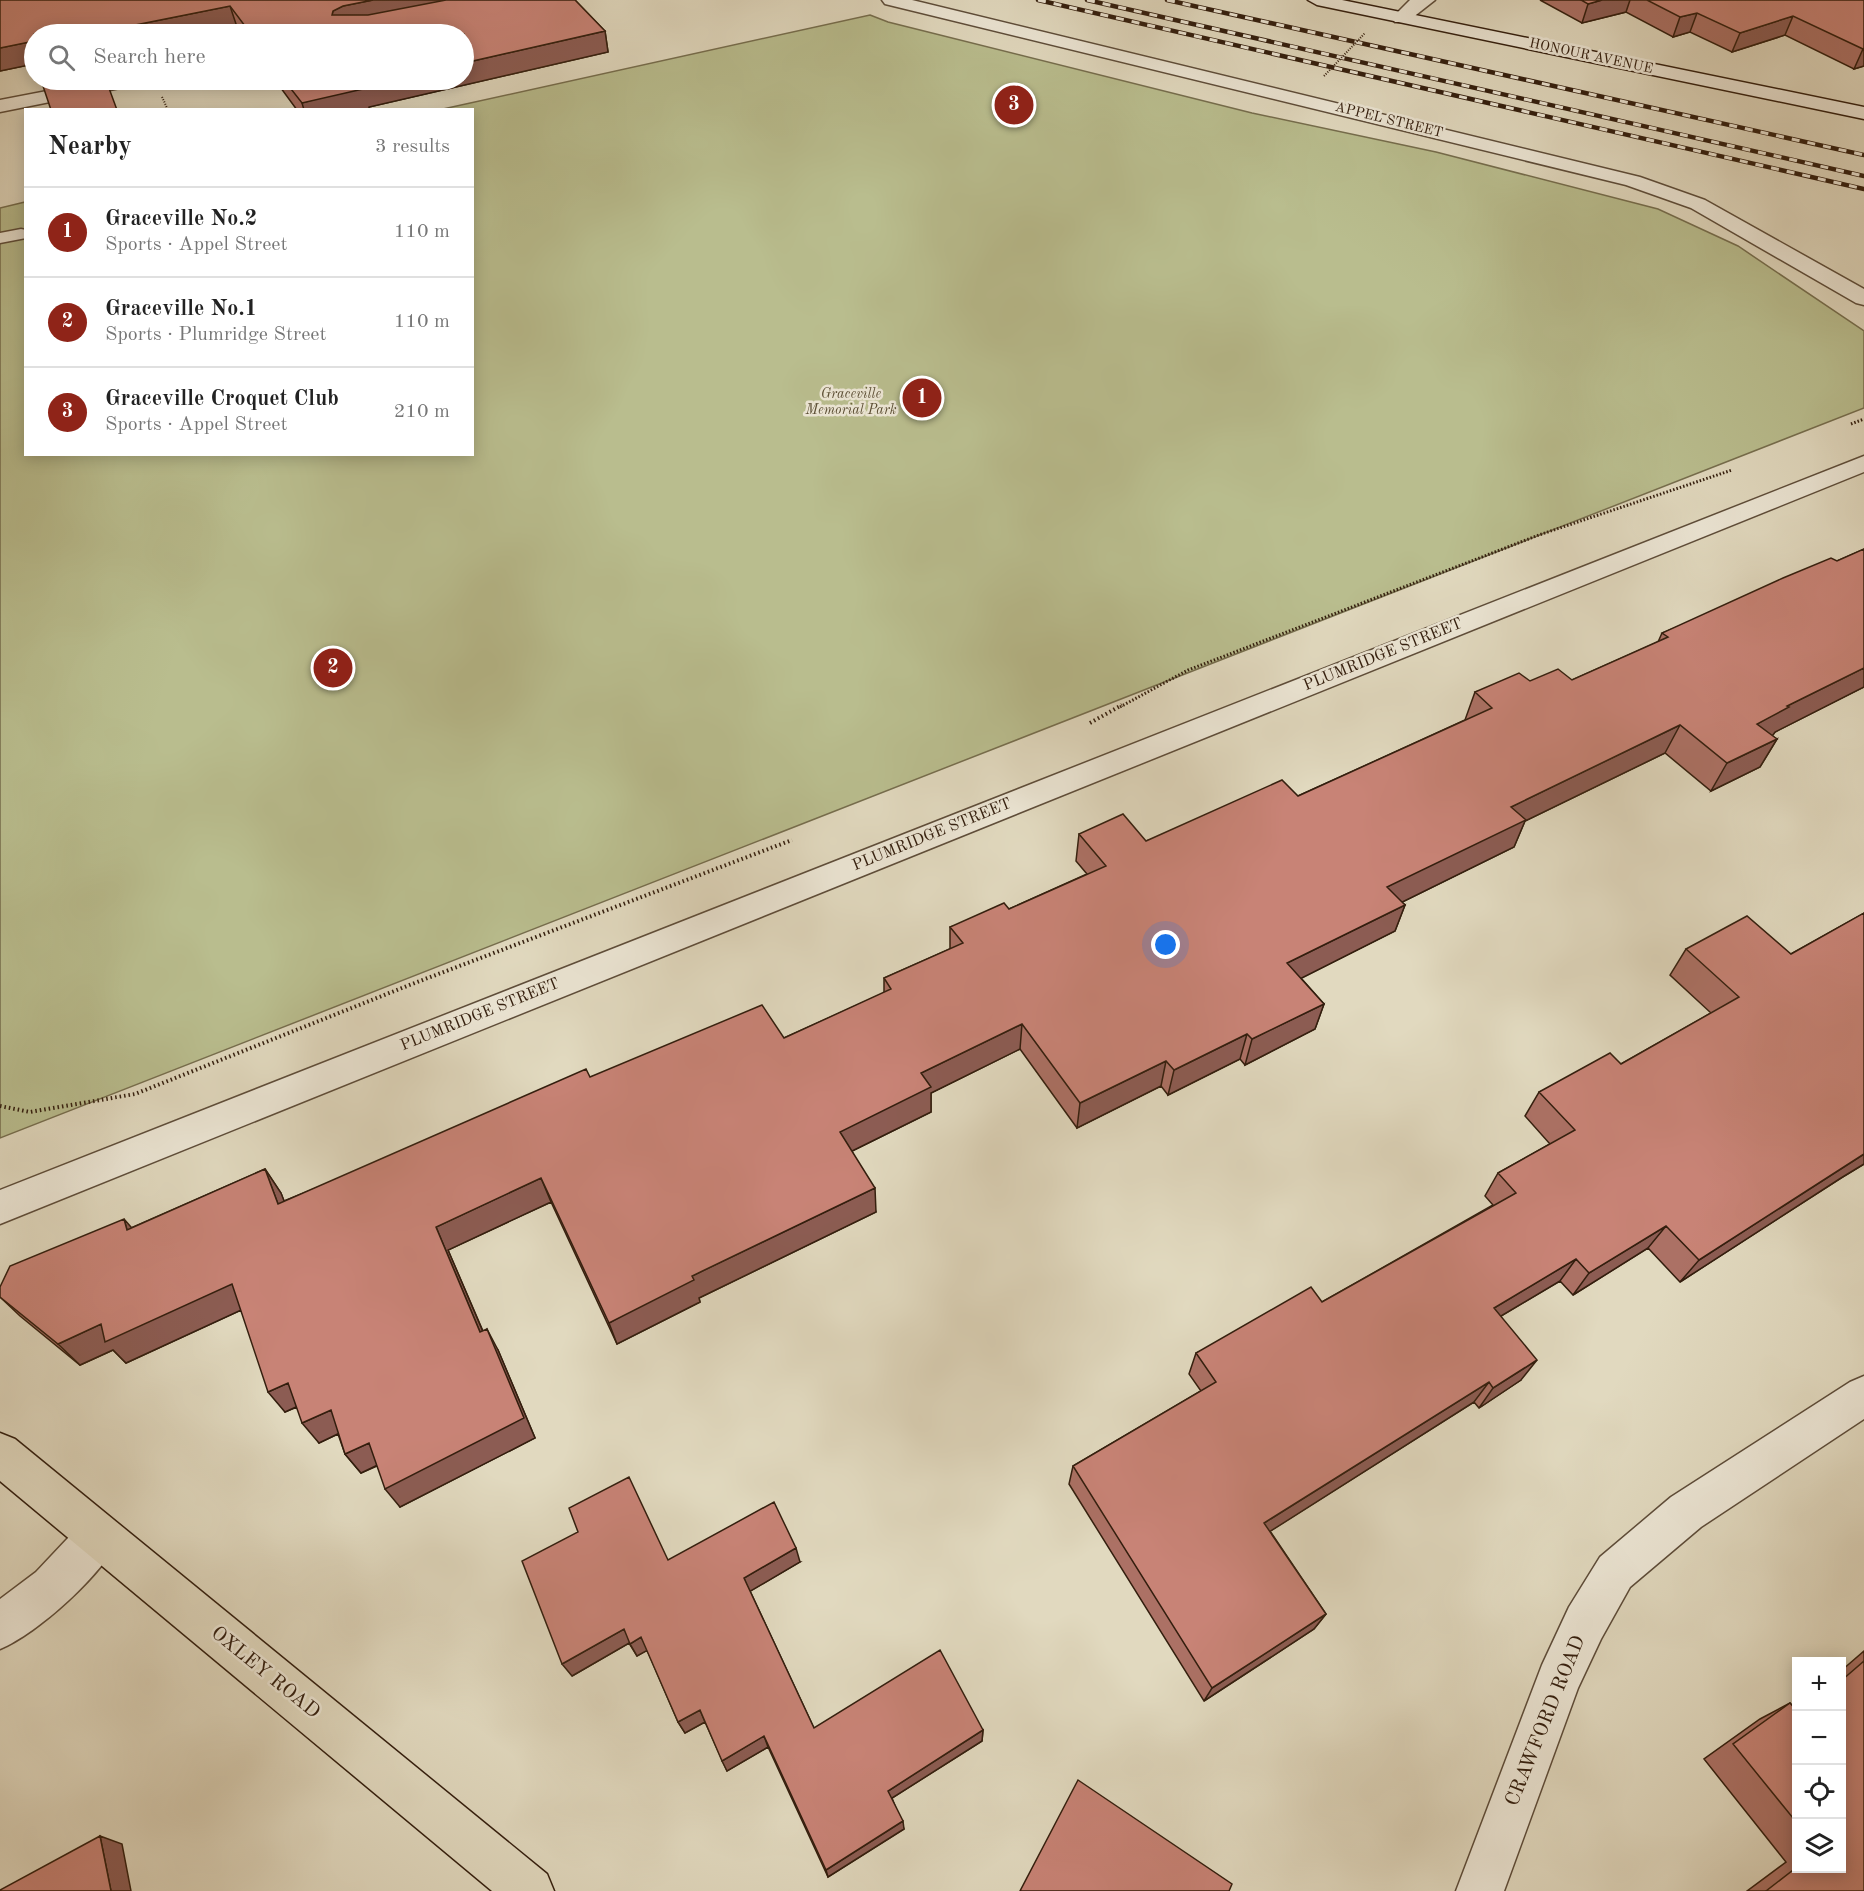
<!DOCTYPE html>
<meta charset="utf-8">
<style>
body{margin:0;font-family:"Old Standard TT",serif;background:#f2f2f2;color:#222}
.controls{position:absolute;right:18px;bottom:18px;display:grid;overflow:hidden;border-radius:0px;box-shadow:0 3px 15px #0003}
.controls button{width:54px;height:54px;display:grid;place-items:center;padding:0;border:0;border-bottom:2px solid #e0e0e0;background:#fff;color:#222;font:30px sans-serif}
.you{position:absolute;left:1166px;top:945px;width:21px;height:21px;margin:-15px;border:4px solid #fff;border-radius:50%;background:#1a73e8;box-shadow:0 0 0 9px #1a73e833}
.badge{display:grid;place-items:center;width:39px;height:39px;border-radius:50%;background:#8f2418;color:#fff;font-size:20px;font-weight:700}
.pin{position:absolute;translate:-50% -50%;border:3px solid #fff;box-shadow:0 2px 6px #0006}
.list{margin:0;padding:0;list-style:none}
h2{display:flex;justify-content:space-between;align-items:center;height:78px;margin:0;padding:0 24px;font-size:26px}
h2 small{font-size:20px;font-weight:400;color:#767676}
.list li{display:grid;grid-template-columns:39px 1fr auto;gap:18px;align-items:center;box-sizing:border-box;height:90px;padding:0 24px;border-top:2px solid #e0e0e0}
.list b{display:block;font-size:22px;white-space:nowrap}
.list p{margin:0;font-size:20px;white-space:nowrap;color:#767676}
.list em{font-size:20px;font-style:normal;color:#767676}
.icon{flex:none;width:33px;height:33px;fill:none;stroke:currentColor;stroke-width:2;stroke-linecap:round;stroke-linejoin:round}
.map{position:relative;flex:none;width:1864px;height:1891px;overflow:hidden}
.search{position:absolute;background:#fff;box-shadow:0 3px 15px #0003;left:24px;top:24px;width:450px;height:66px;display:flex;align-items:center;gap:15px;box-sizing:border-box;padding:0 21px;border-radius:33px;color:#767676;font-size:22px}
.panel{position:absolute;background:#fff;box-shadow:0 3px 15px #0003;left:24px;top:108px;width:450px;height:348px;border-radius:0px}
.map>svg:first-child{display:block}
.green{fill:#b9bd8e;stroke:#766e4e;stroke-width:1.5}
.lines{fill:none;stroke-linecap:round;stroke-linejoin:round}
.service-casing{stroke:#5e4d3a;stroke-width:3}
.minor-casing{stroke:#5e4d3a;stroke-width:3}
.secondary-casing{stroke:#331e0e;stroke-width:3}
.primary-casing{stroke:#331e0e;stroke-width:3}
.path-far2{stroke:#331e0e;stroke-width:2;stroke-dasharray:1 1.5;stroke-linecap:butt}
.path-far1{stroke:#331e0e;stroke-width:3;stroke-dasharray:1.5 2;stroke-linecap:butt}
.path{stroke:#331e0e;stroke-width:4;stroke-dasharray:1.5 3;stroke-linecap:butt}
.service{fill:#ece6d5;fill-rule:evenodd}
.minor{fill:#ece6d5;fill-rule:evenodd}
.secondary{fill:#ece6d5;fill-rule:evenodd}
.primary{fill:#e1d9bf;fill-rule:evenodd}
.rail-casing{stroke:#331e0e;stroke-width:4.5}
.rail{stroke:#ece6d5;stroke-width:3;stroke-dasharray:8;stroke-linecap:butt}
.path-bridge{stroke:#331e0e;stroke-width:2;stroke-dasharray:1 1.5;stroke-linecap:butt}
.wall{fill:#ac7165;stroke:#331e0e;stroke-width:1.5}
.shaded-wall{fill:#8c5c53;stroke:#331e0e;stroke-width:1.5}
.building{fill:#c88376;stroke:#331e0e;stroke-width:1.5}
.labels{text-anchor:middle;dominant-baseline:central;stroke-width:5;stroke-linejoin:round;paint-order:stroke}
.far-street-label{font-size:14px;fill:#331e0e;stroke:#ece6d5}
.far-park-label{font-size:14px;font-style:italic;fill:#5b4e34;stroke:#ece6d5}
.street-label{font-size:16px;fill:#331e0e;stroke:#ece6d5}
.near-street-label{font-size:20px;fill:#331e0e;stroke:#ece6d5}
</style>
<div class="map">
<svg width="1864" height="1891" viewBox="0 0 1864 1891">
<rect width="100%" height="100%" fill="#e1d9bf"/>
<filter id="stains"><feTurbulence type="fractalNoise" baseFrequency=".00333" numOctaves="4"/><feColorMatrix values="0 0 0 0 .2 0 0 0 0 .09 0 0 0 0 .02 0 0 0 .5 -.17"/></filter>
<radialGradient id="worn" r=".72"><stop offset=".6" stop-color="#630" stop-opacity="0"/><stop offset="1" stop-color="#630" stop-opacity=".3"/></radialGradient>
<path class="green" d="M 870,15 L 888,22 L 1252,113 L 1436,152 L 1658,209 L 1738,246 L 1864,331 L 1864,408 L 0,1138 L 0,208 L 25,202 L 26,454 L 472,454 L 472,110 L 443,109 Z"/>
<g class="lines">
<g class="service-casing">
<path id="service" d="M 21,229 L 26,230 L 26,238 L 0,243 L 0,233 Z"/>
</g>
<g class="minor-casing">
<path id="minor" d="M 882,0 L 912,0 L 1640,177 L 1705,200 L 1864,289 L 1864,305 L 1856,303 L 1691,208 L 1626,185 L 885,4 Z
M 1410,0 L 1435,0 L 1407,22 L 1395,22 L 1392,18 Z
M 104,80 L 139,80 L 130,86 L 0,112 L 0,100 Z
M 1864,456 L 1864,472 L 0,1224 L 0,1190 Z
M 1864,1376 L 1864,1419 L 1701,1527 L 1630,1587 L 1601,1639 L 1578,1688 L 1504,1891 L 1456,1891 L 1542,1665 L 1569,1607 L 1600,1557 L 1671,1497 L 1850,1382 Z
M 99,1515 L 114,1521 L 120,1536 C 105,1573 37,1634 0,1649 L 0,1599 L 36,1572 L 84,1521 Z"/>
</g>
<g class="secondary-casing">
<path id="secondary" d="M 1308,0 L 1342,0 L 1864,107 L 1864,119 L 1317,5 Z"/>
</g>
<g class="primary-casing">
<path id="primary" d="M 0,1433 L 15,1439 L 547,1874 L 554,1891 L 492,1891 L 0,1481 Z"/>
</g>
<path class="path-far2" d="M 162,97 L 168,110"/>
<path class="path-far1" d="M 1851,424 L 1864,419
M 1120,707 L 1188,670 L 1539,535 L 1732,470"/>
<path class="path" d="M 1090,723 L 1122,705
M 0,1106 L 30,1112 L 135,1094 L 412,984 L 792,840"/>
<use href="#service" class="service"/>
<use href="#minor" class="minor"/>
<use href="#secondary" class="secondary"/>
<use href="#primary" class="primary"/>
<g class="rail-casing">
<path id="rail" d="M 1038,0 L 1864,189
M 1087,0 L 1864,176
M 1167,0 L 1864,155"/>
</g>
<use href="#rail" class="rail"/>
<path class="path-bridge" d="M 1324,76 L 1365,33"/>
</g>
<path class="wall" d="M 0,0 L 575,0 L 605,31 L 608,52 L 369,107 L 369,110 L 297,110 L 275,80 L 464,80 L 464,34 L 242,34 L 237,27 L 34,34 L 34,64 L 0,71 Z
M 1540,0 L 1864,0 L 1864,66 L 1854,69 L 1785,35 L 1732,52 L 1690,32 L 1673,37 L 1626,12 L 1582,23 Z
M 1864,549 L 1864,687 L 1775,732 L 1772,736 L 1777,739 L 1760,767 L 1711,791 L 1665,753 L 1525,821 L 1514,847 L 1402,902 L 1405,905 L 1395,931 L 1301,978 L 1324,1004 L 1315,1029 L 1245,1065 L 1240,1059 L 1168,1095 L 1161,1086 L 1077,1128 L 1020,1049 L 931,1093 L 931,1112 L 852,1151 L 876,1212 L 699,1298 L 700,1302 L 617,1344 L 551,1202 L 448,1250 L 483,1331 L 498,1350 L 535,1438 L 400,1507 L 377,1466 L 361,1473 L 345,1454 L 338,1434 L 319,1443 L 297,1407 L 285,1412 L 241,1310 L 126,1363 L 113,1350 L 80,1365 L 20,1316 L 0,1297 L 131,1228 L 265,1169 L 281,1193 L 284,1201 L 590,1077 L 784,1038 L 884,993 L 884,978 L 950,949 L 950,927 L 1009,909 L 1087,874 L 1076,861 L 1079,834 L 1146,841 L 1298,796 L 1465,720 L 1475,692 L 1530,681 L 1572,680 L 1658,642 L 1662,633 L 1837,561 Z
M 1864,913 L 1864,1164 L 1841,1178 L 1680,1282 L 1648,1248 L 1573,1295 L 1560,1281 L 1501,1316 L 1521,1380 L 1479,1408 L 1474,1402 L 1270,1531 L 1326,1614 L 1314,1629 L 1204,1701 L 1069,1484 L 1073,1466 L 1201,1391 L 1189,1374 L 1196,1353 L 1322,1302 L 1493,1205 L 1485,1196 L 1498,1173 L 1550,1144 L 1525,1116 L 1539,1092 L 1621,1064 L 1711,1013 L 1670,975 L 1686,949 L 1791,954 Z
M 668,1560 L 800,1562 L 750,1591 L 814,1728 L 983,1730 L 982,1741 L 892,1798 L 904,1829 L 828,1877 L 768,1747 L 727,1771 L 705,1722 L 685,1733 L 678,1722 L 647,1650 L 637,1656 L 629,1643 L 572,1676 Z
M 1864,1651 L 1864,1891 L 1747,1891 L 1786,1862 L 1704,1759 L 1760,1719 L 1790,1703 L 1795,1709 L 1797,1708 L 1797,1869 L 1842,1869 L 1842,1670 Z"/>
<path class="shaded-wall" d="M 373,0 L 480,0 L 349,27 L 332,15 L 333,11 L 343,6 Z
M 1602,0 L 1630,0 L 1626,12 L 1582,23 L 1588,4 Z
M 230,6 L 237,27 L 200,34 L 112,34 L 110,30 Z
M 1697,13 L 1690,32 L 1673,37 L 1680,17 Z
M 1793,16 L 1785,35 L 1732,52 L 1740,33 Z
M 605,31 L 608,52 L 369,107 L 369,110 L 304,110 L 302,103 L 361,86 L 391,80 L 464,80 L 464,63 Z
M 29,42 L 34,55 L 34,64 L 0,71 L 0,48 Z
M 1864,48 L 1864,66 L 1854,69 L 1863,49 Z
M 42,80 L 97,80 L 46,89 Z
M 1864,668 L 1864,687 L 1775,732 L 1773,735 L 1741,751 L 1757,724 L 1787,706 Z
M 1680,725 L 1665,753 L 1525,821 L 1514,847 L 1378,914 L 1387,887 L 1511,807 Z
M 1777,739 L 1760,767 L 1711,791 L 1727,763 Z
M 1405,905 L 1395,931 L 1280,989 L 1287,963 Z
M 1324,1004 L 1315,1029 L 1245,1065 L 1252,1039 Z
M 1022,1024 L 1020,1049 L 931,1093 L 931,1112 L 842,1156 L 840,1132 L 921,1073 Z
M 1247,1034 L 1240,1059 L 1168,1095 L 1174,1070 Z
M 1166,1061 L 1161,1086 L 1077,1128 L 1080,1103 Z
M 1864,1154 L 1864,1164 L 1841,1178 L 1680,1282 L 1699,1260 Z
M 265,1169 L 281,1193 L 294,1227 L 278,1204 Z
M 541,1178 L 551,1202 L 448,1250 L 492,1353 L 480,1332 L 436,1227 Z
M 875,1188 L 876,1212 L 699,1298 L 700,1302 L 617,1344 L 609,1323 L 692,1276 Z
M 124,1219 L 144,1242 L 127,1230 Z
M 1666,1226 L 1648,1248 L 1573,1295 L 1589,1273 Z
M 1576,1259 L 1560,1281 L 1479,1329 L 1494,1308 Z
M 232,1284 L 250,1306 L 126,1363 L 113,1350 L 80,1365 L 58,1344 L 101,1324 Z
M 487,1329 L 498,1350 L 535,1438 L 400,1507 L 385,1489 Z
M 1537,1360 L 1521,1380 L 1479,1408 L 1493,1388 Z
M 1489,1382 L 1474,1402 L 1255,1541 L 1264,1523 Z
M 288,1383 L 305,1403 L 285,1412 L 268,1392 Z
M 331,1410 L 346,1430 L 319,1443 L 302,1423 Z
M 369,1443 L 384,1462 L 361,1473 L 345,1454 Z
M 796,1548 L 800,1562 L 749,1592 L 744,1578 Z
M 1326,1614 L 1314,1629 L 1204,1701 L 1212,1688 Z
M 624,1629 L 631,1642 L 572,1676 L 562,1664 Z
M 641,1637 L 648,1650 L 637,1656 L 630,1644 Z
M 700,1710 L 705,1722 L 685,1733 L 678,1722 Z
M 983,1730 L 982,1741 L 889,1800 L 888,1791 Z
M 764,1736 L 768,1747 L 727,1771 L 722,1761 Z
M 903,1821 L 904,1829 L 828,1877 L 826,1870 Z
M 100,1836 L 122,1844 L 131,1891 L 111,1891 Z"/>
<path class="building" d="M 0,0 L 373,0 L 343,6 L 333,11 L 332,15 L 368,15 L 446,0 L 575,0 L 605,31 L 464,63 L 464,34 L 251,34 L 230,6 L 110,30 L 113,34 L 34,34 L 34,59 L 29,42 L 0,48 Z
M 1581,0 L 1602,0 L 1588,4 Z
M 1647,0 L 1864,0 L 1864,48 L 1863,49 L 1793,16 L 1740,33 L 1697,13 L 1680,17 Z
M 58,80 L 106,80 L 117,110 L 51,110 L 42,83 Z
M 284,80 L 391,80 L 361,86 L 363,89 L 302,103 Z
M 1864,549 L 1864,668 L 1787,706 L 1789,707 L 1757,724 L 1777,739 L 1727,763 L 1680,725 L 1511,807 L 1526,820 L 1387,887 L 1405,905 L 1287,963 L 1324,1004 L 1252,1039 L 1247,1034 L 1174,1070 L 1166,1061 L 1080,1103 L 1022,1024 L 921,1073 L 931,1087 L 840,1132 L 875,1188 L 692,1276 L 694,1280 L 609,1323 L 541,1178 L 436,1227 L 480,1332 L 487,1329 L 524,1418 L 385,1489 L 369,1443 L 345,1454 L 331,1410 L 302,1423 L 288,1383 L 268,1392 L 232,1284 L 105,1342 L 101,1324 L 58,1344 L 0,1297 L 0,1287 L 10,1266 L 124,1219 L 127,1230 L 265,1169 L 278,1204 L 586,1069 L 590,1077 L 762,1005 L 784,1038 L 891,989 L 884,978 L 963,943 L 950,927 L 1004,903 L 1009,909 L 1106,866 L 1079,834 L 1123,814 L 1146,841 L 1282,780 L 1298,796 L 1492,708 L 1475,692 L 1519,673 L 1530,681 L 1558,669 L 1572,680 L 1668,637 L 1662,633 L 1783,578 L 1831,558 L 1837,561 Z
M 1864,913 L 1864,1154 L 1699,1260 L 1666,1226 L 1589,1273 L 1576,1259 L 1494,1308 L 1537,1360 L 1493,1388 L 1489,1382 L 1264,1523 L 1326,1614 L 1212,1688 L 1073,1466 L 1216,1382 L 1196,1353 L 1311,1287 L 1322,1302 L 1516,1193 L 1498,1173 L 1575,1130 L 1539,1092 L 1610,1053 L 1621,1064 L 1739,997 L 1686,949 L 1747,916 L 1791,954 Z
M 629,1477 L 668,1560 L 774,1502 L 796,1548 L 744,1578 L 814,1728 L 940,1650 L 983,1730 L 888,1791 L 903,1821 L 826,1870 L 764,1736 L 722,1761 L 700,1710 L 678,1722 L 641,1637 L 630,1644 L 624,1629 L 562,1664 L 522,1561 L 578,1532 L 569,1508 Z
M 1864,1661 L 1864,1891 L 1766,1891 L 1797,1867 L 1797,1869 L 1842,1869 L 1842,1680 Z
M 1790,1703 L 1797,1711 L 1797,1823 L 1733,1744 Z
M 1078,1780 L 1232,1884 L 1229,1891 L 1020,1891 Z
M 100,1836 L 111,1891 L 0,1891 L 0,1890 Z"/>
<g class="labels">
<g class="far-street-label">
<text transform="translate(1591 56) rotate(12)">HONOUR AVENUE</text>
<text transform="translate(1389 120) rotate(14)">APPEL STREET</text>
</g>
<g class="far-park-label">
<text x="851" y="394">Graceville<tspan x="851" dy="16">Memorial Park</tspan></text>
</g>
<g class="street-label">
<text transform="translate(1383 655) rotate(-22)">PLUMRIDGE STREET</text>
<text transform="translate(932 835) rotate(-22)">PLUMRIDGE STREET</text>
<text transform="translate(480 1015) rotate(-22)">PLUMRIDGE STREET</text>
</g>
<g class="near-street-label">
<text transform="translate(265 1673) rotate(39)">OXLEY ROAD</text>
<text transform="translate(1546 1721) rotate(-68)">CRAWFORD ROAD</text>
</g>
</g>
<rect width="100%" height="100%" filter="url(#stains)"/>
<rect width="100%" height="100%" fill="url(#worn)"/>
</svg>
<div class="controls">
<button>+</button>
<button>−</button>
<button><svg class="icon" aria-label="locate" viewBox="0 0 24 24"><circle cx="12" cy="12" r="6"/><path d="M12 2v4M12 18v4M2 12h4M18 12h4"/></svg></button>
<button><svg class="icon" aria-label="layers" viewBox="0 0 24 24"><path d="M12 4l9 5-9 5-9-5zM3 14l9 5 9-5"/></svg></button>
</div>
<div class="you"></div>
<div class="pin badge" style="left:922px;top:398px">1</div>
<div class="pin badge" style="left:333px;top:668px">2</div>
<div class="pin badge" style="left:1014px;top:105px">3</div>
<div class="search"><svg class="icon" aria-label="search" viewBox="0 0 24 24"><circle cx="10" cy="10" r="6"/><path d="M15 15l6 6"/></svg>Search here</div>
<section class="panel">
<h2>Nearby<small>3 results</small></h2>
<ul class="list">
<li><span class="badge">1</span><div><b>Graceville No.2</b><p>Sports · Appel Street</p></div><em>110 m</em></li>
<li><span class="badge">2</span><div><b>Graceville No.1</b><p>Sports · Plumridge Street</p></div><em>110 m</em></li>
<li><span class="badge">3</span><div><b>Graceville Croquet Club</b><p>Sports · Appel Street</p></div><em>210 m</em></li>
</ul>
</section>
</div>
